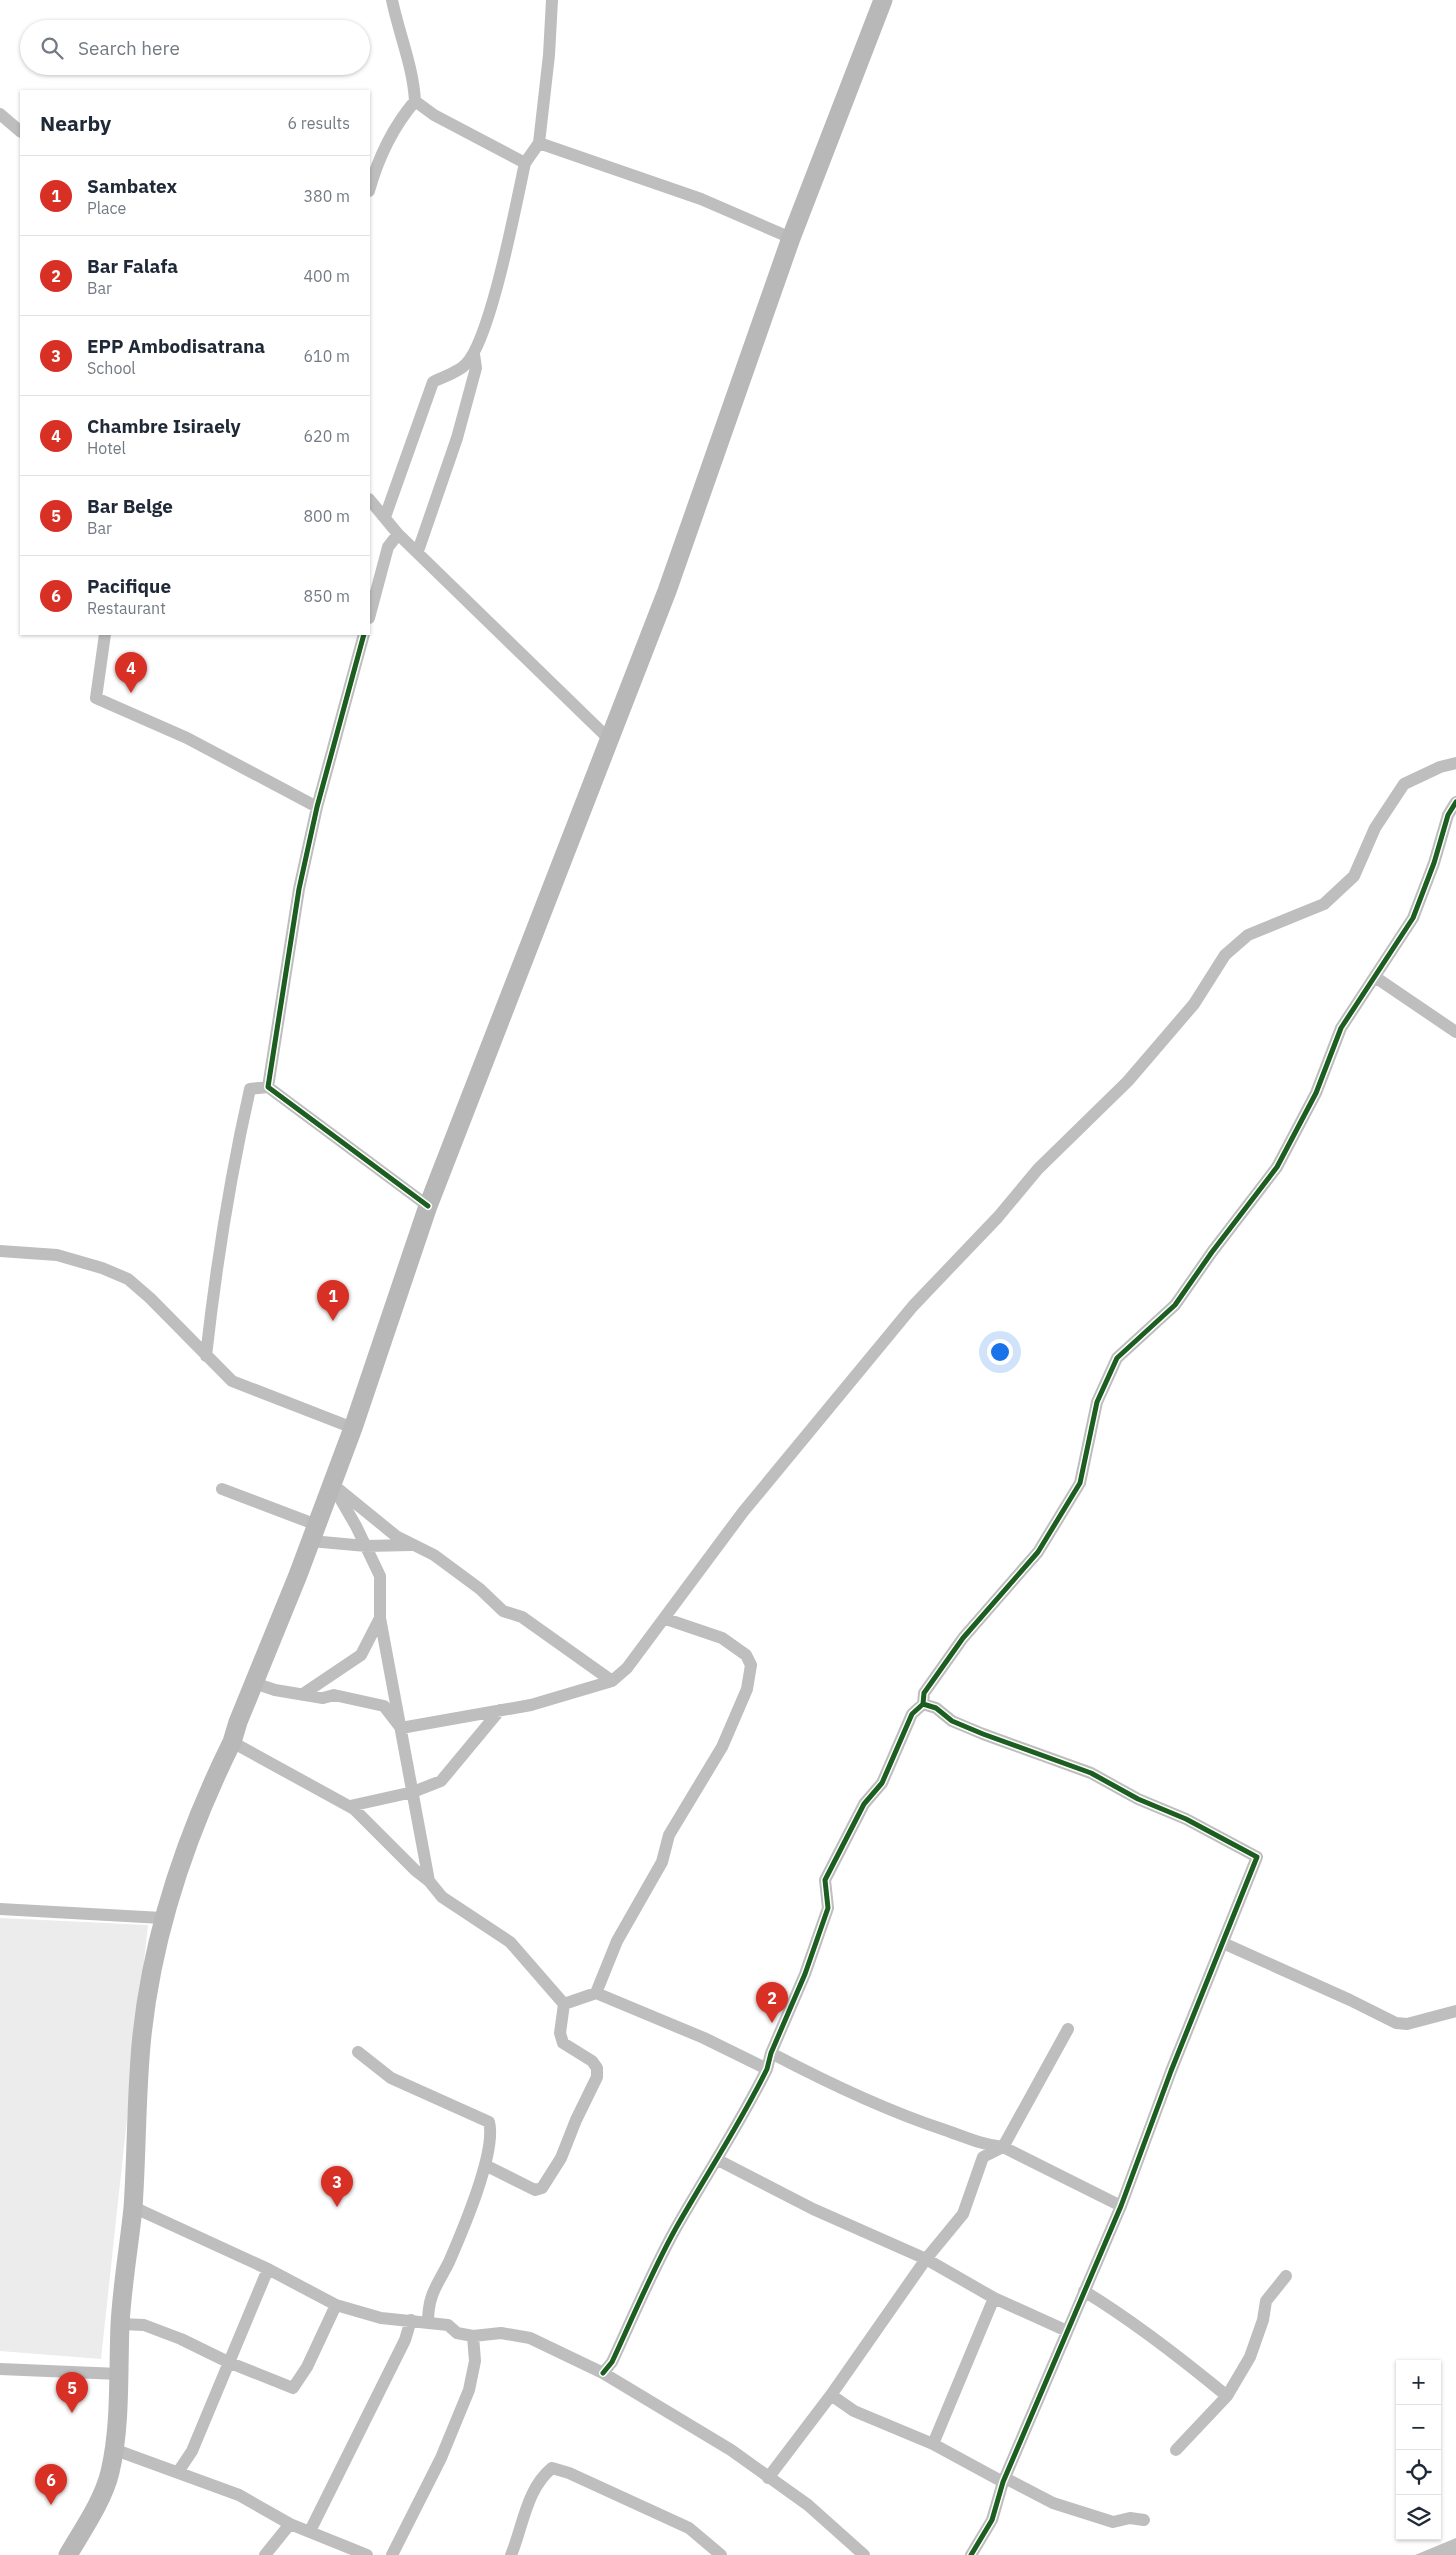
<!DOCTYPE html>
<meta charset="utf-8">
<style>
body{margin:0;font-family:"IBM Plex Sans",sans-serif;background:#f6f6f7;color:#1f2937}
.controls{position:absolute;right:15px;bottom:15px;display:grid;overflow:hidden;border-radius:0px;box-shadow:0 1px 4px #0004}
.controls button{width:45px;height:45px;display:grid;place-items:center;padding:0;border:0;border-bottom:1px solid #e0e1e3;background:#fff;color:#1f2937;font:25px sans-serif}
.you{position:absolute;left:999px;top:1351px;width:18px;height:18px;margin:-12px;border:4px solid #fff;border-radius:50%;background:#1a73e8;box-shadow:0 0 0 8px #1a73e833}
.badge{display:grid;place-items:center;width:32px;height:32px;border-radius:50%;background:#d93025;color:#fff;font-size:16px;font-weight:700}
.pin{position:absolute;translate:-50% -41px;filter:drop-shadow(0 1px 2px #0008)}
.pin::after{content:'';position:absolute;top:26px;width:18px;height:15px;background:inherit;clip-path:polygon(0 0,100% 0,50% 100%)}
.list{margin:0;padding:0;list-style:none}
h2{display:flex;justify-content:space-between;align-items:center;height:65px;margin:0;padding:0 20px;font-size:21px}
h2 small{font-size:16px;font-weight:400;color:#747a83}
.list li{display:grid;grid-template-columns:32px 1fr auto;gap:15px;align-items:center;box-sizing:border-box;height:80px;padding:0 20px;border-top:1px solid #e0e1e3}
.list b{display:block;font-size:19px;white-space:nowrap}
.list p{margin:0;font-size:16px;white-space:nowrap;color:#747a83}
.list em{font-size:16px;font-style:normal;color:#747a83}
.icon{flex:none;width:28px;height:28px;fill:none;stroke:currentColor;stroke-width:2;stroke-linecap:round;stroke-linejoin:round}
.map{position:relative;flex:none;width:1456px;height:2555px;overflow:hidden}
.search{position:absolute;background:#fff;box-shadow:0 1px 4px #0004;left:20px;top:20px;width:350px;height:55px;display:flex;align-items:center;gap:12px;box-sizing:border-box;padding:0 18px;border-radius:28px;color:#747a83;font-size:19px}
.panel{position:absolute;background:#fff;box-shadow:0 1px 4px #0004;left:20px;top:90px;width:350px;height:545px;border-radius:0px}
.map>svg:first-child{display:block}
.green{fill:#ececec}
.water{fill:#bfbfbf}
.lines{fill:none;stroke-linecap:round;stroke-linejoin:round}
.street{stroke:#bebebe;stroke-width:12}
.secondary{stroke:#b8b8b8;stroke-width:19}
.cycleway-casing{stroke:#fff;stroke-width:8}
.cycleway{stroke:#1b5e20;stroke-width:5}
</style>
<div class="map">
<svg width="1456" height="2555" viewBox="0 0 1456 2555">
<rect width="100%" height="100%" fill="#fff"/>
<path class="green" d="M 0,1918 L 148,1925 L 101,2359 L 0,2351 Z"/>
<path class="water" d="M 1456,2538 L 1456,2555 L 1415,2555 Z"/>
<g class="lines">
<path class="street" d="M 392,0 C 399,34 413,66 415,101 L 434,115 L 525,163
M 0,114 L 21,132
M 539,143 L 701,199 L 791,238
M 369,191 C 378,158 393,127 415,101
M 369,499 L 398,534 L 610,740
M 385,517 L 433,382 C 443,377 459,372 466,364 C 491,338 516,204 525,163 L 539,143 L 549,55 L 552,0
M 418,551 L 457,438 L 476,368 L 474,354
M 369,618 L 388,547 L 398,534
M 105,634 L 96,698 L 187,738 L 317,807
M 364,634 L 317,807 L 299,889 L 268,1087 L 428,1206
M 1375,977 L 1456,1032
M 0,1251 L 57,1255 L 102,1268 L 128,1279 L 150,1298 L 232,1381 L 353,1428
M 206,1356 C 216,1266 230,1177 250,1089 L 268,1087
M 332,1484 L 396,1536 L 434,1555 L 480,1589 L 503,1611 L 522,1617 L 612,1681
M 222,1489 L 317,1525
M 311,1541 L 366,1546 L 411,1545
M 380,1618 L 429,1881
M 254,1683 L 275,1690 L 323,1698 L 334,1695 L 384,1706 L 401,1728 L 531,1705 L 612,1681 L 627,1668 L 743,1512 L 913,1306 L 998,1217 L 1038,1169 L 1128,1081 L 1194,1004 L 1225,955 L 1248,935 L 1324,904 L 1354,876 L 1375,828 L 1404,784 L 1440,767 L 1456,763
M 303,1694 L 361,1655 L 380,1618 L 380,1576 L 356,1526 L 337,1493
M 923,1704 L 936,1708 L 952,1721 L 983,1734 L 1091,1773 L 1138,1799 L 1186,1819 L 1257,1857 L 1171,2071 L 1121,2206 L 1003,2482 L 992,2520 L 971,2555
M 232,1742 L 354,1809 L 415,1870 L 429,1881 L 442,1897 L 510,1942 L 564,2004 L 596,1993 L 704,2038 L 767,2069
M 350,1806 L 413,1792 L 441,1781 L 500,1710
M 0,1909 L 162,1918
M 1223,1943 L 1350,2000 L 1396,2023 L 1407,2024 L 1456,2011
M 596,1993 L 617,1941 L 662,1862 L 669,1835 L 722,1747 L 747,1689 L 751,1665 L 746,1655 L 722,1638 L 666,1619
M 358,2052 L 391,2078 L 489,2122 C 497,2152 462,2232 449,2262 C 437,2286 428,2294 428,2323
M 771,2053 C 828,2083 884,2110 945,2130 C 965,2137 982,2145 1003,2147 L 1121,2206
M 718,2160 L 813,2209 L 926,2259 L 994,2298 L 1067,2331
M 485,2165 L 535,2190 L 542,2188 L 561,2158 L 576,2120 L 597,2077 L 597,2068 L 592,2061 L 563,2043 L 560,2033 L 564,2004
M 133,2207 L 268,2269 L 336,2305 L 381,2318 L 448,2325 L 457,2333 L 473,2336 L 501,2333 L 530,2338 L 603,2373 L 731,2450 L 808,2505 L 864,2555
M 1084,2291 C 1135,2322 1181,2358 1227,2396
M 120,2324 L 144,2325 L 181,2339 L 228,2362 L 293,2388 L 307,2367 L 336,2305
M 0,2369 L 119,2374
M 603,2373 L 612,2362 C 633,2317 652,2271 676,2228 C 706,2175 740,2124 767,2069 L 771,2053 L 805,1974 L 828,1908 L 825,1880 L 864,1804 L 882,1783 L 912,1714 L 923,1704 L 924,1693 L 963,1638 L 1038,1552 L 1080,1483 L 1097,1402 L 1117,1358 L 1175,1305 L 1212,1252 L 1277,1167 L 1316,1093 L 1341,1028 L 1413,918 L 1434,863 L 1448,815 L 1456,802
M 933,2444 L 994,2298
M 113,2449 L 239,2495 L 290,2524 L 367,2555
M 1176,2450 L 1227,2396 L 1250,2357 L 1263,2320 L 1266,2301 L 1286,2276
M 178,2472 L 192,2451 L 268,2269
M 768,2478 L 831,2395
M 1005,2478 L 1053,2503 L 1113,2522 L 1130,2518 L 1144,2520
M 1003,2482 L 933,2444 L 854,2411 L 831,2395 L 926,2259 L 963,2214 L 983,2157 L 1003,2147 L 1068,2029
M 310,2531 L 405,2340 L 411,2320
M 265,2555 L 290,2524
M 392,2555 L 441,2458 L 469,2390 L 475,2361 L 473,2336
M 511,2555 C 523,2527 526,2489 552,2468 L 569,2473 L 689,2528 L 721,2555"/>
<path class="secondary" d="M 68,2555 C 83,2529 103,2501 110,2472 C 121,2425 118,2373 120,2325 C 122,2286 129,2247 133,2208 C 137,2150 136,2092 142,2035 C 153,1932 186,1835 232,1742 L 238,1722 L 298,1575 L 353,1428 L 428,1206 L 667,591 L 791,238 L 883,0"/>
<g class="cycleway-casing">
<path id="cycleway" d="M 364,634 L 317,807 L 299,889 L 268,1087 L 428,1206
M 923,1704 L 936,1708 L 952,1721 L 983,1734 L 1091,1773 L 1138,1799 L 1186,1819 L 1257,1857 L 1171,2071 L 1121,2206 L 1003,2482 L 992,2520 L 971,2555
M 603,2373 L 612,2362 C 633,2317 652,2271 676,2228 C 706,2175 740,2124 767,2069 L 771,2053 L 805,1974 L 828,1908 L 825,1880 L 864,1804 L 882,1783 L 912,1714 L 923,1704 L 924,1693 L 963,1638 L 1038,1552 L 1080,1483 L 1097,1402 L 1117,1358 L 1175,1305 L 1212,1252 L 1277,1167 L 1316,1093 L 1341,1028 L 1413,918 L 1434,863 L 1448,815 L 1456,802"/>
</g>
<use href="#cycleway" class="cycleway"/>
</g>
</svg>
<div class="controls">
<button>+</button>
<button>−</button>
<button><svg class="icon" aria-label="locate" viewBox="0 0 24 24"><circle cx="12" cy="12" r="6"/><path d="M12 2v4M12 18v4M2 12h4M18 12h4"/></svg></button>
<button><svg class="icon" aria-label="layers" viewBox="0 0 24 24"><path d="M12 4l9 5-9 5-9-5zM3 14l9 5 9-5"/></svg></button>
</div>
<div class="you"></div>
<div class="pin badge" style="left:333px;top:1321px">1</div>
<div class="pin badge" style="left:772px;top:2023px">2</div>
<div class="pin badge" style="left:337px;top:2207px">3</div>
<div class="pin badge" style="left:131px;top:693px">4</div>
<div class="pin badge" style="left:72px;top:2413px">5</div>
<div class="pin badge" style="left:51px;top:2505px">6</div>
<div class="search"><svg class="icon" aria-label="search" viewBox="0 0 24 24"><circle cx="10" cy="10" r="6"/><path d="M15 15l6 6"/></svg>Search here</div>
<section class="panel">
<h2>Nearby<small>6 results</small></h2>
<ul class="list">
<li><span class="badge">1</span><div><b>Sambatex</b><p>Place</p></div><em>380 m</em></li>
<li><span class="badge">2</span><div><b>Bar Falafa</b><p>Bar</p></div><em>400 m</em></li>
<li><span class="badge">3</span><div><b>EPP Ambodisatrana</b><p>School</p></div><em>610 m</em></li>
<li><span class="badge">4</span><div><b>Chambre Isiraely</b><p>Hotel</p></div><em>620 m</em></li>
<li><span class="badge">5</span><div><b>Bar Belge</b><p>Bar</p></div><em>800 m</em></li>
<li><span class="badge">6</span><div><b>Pacifique</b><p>Restaurant</p></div><em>850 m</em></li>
</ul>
</section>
</div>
